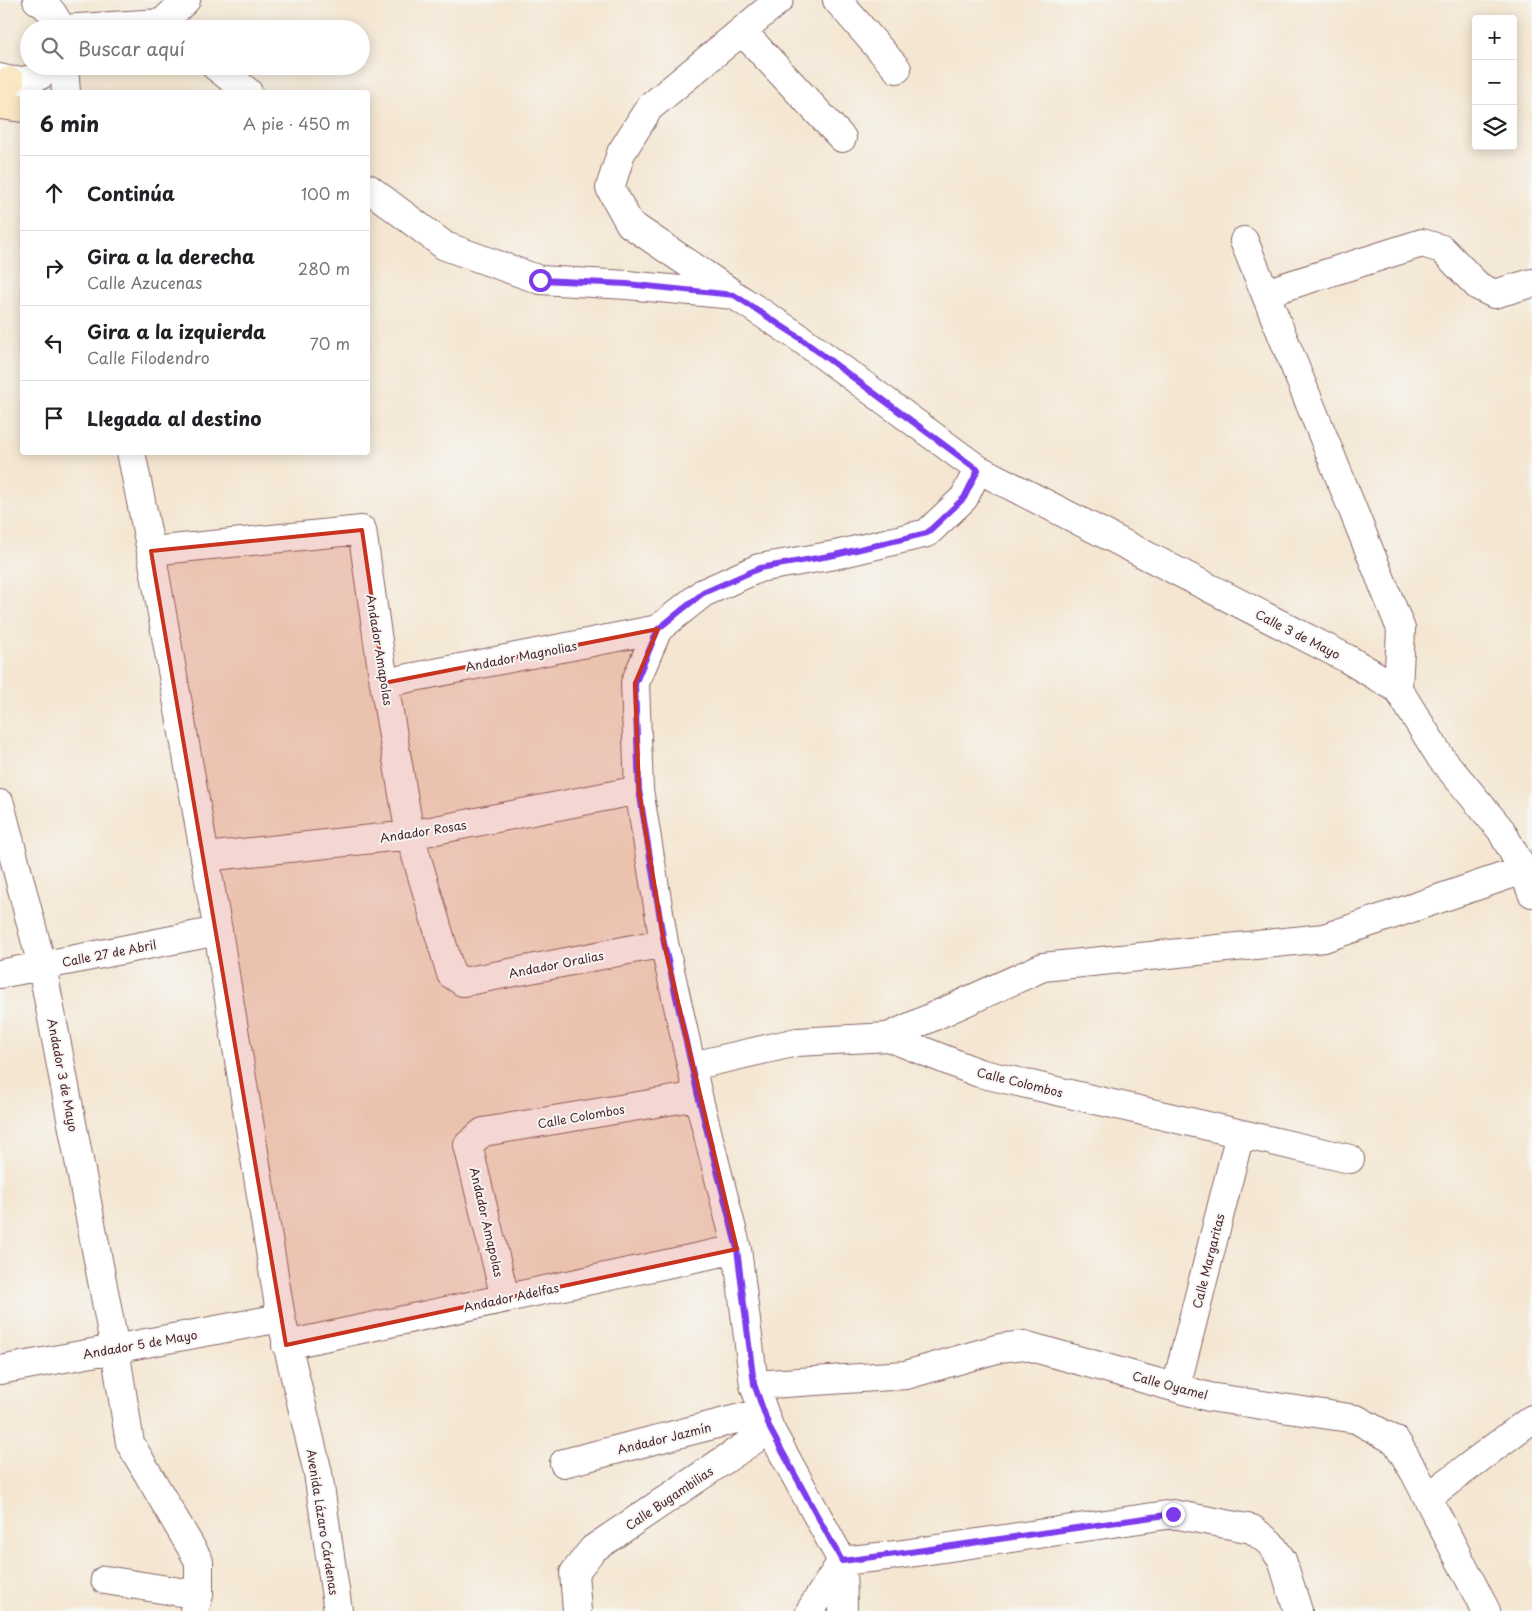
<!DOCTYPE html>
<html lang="es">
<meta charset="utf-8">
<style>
body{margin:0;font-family:"Playpen Sans",sans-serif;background:#f2f2f2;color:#202124}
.controls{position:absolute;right:15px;top:15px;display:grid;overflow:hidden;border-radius:5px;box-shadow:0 2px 12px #0003}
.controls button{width:45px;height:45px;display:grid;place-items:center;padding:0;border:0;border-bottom:1px solid #e0e0e0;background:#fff;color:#202124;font:25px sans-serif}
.stop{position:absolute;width:15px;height:15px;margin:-11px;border:4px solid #7c3aed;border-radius:50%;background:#fff}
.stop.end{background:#7c3aed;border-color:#fff;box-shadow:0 1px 5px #0008}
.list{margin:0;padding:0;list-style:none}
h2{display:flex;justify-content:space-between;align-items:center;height:65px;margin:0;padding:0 20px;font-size:21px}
h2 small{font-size:16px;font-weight:400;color:#757577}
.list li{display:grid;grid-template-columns:32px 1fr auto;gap:15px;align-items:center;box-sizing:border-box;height:75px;padding:0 20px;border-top:1px solid #e0e0e0}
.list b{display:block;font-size:19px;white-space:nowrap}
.list p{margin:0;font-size:16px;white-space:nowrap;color:#757577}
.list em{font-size:16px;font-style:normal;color:#757577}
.icon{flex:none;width:28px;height:28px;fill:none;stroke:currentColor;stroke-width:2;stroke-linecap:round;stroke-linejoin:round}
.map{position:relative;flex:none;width:1532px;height:1611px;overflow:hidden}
.search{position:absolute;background:#fff;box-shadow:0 2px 12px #0003;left:20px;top:20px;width:350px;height:55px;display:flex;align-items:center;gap:12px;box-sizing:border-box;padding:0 18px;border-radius:28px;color:#757577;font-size:19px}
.panel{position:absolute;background:#fff;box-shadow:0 2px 12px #0003;left:20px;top:90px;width:350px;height:365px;border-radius:5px}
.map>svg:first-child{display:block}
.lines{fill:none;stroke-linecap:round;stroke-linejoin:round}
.minor-casing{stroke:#866565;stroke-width:30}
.tertiary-casing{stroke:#866565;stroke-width:30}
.secondary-casing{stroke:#866565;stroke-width:30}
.minor{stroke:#fff;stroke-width:28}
.tertiary{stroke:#fff;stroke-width:28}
.secondary{stroke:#fae7c3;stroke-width:28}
.route{stroke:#7c3aed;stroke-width:6}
.marked{fill:#c8321e;fill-opacity:0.2;stroke:#c8321e;stroke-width:4;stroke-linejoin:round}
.labels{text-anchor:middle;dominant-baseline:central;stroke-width:4;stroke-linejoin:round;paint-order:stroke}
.street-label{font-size:12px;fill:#4a1f2b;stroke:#f6f6f2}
</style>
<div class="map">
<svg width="1532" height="1611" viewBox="0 0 1532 1611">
<rect width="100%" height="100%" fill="#f6f6f2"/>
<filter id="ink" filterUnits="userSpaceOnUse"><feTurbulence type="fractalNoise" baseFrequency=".02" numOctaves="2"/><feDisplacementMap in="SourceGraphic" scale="10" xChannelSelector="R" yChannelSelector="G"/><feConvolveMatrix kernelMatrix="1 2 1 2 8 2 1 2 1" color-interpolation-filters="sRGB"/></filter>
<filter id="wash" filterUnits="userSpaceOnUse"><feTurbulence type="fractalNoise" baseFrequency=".0096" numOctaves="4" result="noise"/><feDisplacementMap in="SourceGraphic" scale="20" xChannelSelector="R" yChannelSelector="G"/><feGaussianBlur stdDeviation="1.12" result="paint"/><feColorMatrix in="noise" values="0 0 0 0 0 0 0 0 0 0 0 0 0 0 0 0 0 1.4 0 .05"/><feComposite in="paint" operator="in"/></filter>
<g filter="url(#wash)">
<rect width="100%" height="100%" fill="#f4e6d1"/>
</g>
<g filter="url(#ink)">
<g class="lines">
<g class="minor-casing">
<path id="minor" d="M 837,0 L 897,69
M 162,23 L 186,0
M 61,29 L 162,23 L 169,29
M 742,31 L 842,138
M 215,66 L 248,92
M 368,188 L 445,246 L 540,280 L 627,285 L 734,295 L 797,336 L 978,469 L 1346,658 L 1398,689 L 1441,758 L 1501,830 L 1523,870 L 1532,893
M 1244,241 L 1401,629 L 1398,689
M 729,291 L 630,224 L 610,188 L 621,153 L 649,108 L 779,0
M 1265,293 L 1422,243 L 1442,249 L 1478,286 L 1494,294 L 1532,283
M 151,551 L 362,530 L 384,683 L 410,835 L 451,974 L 463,982 L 664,943
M 384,683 L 658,629
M 0,804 L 42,966 L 115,1349 L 130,1443 L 199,1561 L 199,1595 L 194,1611
M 205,857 L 410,835 L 639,790
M 0,974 L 218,931
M 888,1037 L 1043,967 L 1324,938 L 1523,870 L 1532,876
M 692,1066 L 797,1042 L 888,1037 L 979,1073 L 1350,1159
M 505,1298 L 468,1145 L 483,1132 L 698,1096
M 286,1345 L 737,1249
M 0,1370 L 281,1318
M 754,1385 L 906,1375 L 1000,1348 L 1024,1345 L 1209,1397 L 1356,1419 L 1396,1441 L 1416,1475 L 1486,1611
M 1176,1387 L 1240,1134
M 564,1463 L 764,1412
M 1428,1497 L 1532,1419
M 105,1580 L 199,1595
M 577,1611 L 574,1573 L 593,1549 L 770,1429
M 810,1611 L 842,1561 L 896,1555 L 1173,1514 L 1252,1529 L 1270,1543 L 1282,1560 L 1298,1611
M 843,1611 L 842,1561 L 770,1429 L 754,1385 L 737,1249 L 698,1096 L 664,943 L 639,790 L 635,683 L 658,629 L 703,593 L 759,568 L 835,555 L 927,533 L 964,498 L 978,469"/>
</g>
<g class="tertiary-casing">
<path id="tertiary" d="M 37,0 C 50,7 55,16 61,29
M 64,66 L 66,92
M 0,78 C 19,84 37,82 51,66
M 131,452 L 151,551 L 218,931 L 281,1318 L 318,1473 L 338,1611"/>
</g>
<g class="secondary-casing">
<path id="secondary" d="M 0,86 L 10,81
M 0,105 L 22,108"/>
</g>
<use href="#minor" class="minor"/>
<use href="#tertiary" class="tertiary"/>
<use href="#secondary" class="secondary"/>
</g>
</g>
<g class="lines" filter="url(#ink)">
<path class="route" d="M 540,280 L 627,284 L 734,295 L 797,336 L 978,470 L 964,498 L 927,533 L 835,555 L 760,568 L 703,593 L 658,629 L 635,684 L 639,790 L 664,943 L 698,1096 L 737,1249 L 754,1384 L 770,1429 L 842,1561 L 896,1554 L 1173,1514"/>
</g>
<path class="marked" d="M 362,530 L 384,683 L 658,629 L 635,683 L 639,790 L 664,943 L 737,1249 L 286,1345 L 151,551 Z"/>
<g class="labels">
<g class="street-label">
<text transform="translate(1298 634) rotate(27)">Calle 3 de Mayo</text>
<text transform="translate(380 650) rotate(81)">Andador Amapolas</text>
<text transform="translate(521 656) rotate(-11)">Andador Magnolias</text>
<text transform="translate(423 831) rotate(-9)">Andador Rosas</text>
<text transform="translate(109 953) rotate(-11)">Calle 27 de Abril</text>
<text transform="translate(556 964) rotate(-11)">Andador Oralias</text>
<text transform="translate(63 1075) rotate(79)">Andador 3 de Mayo</text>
<text transform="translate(1020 1082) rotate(14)">Calle Colombos</text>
<text transform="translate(581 1116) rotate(-10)">Calle Colombos</text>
<text transform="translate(487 1222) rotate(77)">Andador Amapolas</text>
<text transform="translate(1208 1261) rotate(-76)">Calle Margaritas</text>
<text transform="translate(511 1297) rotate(-12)">Andador Adelfas</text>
<text transform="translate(140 1344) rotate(-10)">Andador 5 de Mayo</text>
<text transform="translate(1170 1385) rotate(15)">Calle Oyamel</text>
<text transform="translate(664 1438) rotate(-14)">Andador Jazmín</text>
<text transform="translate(669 1498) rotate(-34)">Calle Bugambilias</text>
<text transform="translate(323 1522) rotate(81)">Avenida Lázaro Cárdenas</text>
</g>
</g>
</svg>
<div class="controls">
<button>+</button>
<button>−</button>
<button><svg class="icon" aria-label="layers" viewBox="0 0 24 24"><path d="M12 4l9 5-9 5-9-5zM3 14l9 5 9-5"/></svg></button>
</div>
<div class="stop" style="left:540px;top:280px"></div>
<div class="stop end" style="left:1173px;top:1514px"></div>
<div class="search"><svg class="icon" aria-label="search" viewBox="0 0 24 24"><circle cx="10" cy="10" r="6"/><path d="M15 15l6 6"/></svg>Buscar aquí</div>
<section class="panel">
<h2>6 min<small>A pie · 450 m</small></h2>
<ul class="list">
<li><svg class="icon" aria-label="ahead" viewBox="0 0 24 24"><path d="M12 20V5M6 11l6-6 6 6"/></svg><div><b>Continúa</b></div><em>100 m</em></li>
<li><svg class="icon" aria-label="right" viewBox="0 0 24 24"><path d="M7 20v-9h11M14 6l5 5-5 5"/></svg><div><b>Gira a la derecha</b><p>Calle Azucenas</p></div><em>280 m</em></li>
<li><svg class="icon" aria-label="left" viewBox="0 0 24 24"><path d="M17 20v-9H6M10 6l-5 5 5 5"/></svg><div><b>Gira a la izquierda</b><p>Calle Filodendro</p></div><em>70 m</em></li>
<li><svg class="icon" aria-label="arrive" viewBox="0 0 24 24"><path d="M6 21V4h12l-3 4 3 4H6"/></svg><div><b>Llegada al destino</b></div></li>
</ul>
</section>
</div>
